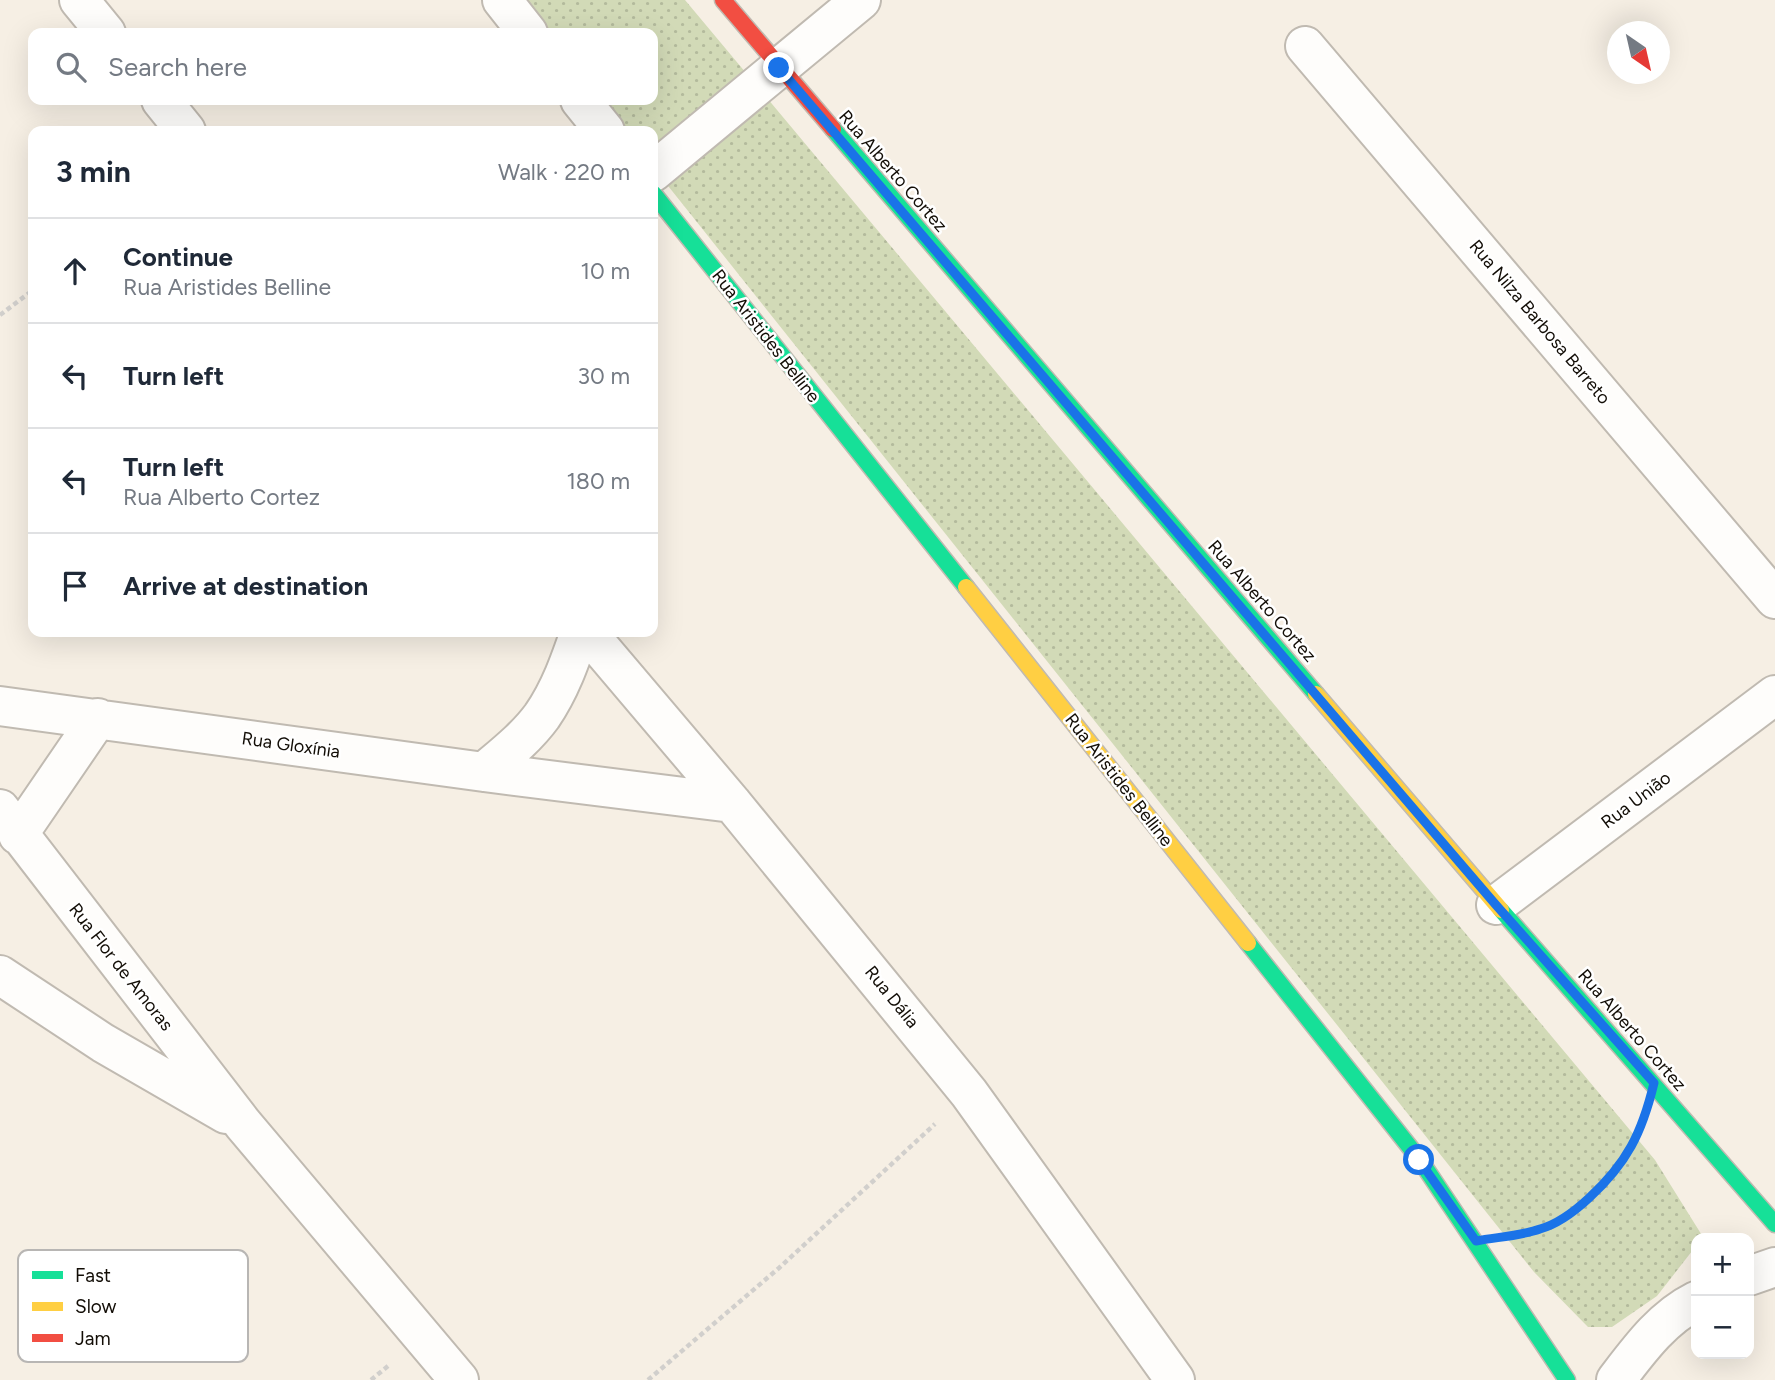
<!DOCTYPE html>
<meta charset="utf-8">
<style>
body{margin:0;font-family:Figtree,sans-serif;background:#f2f2f3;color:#1f2937}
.controls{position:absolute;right:21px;bottom:21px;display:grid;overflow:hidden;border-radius:14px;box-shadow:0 7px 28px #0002}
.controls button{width:63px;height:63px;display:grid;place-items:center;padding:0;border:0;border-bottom:2px solid #e0e1e3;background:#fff;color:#1f2937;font:35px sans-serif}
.compass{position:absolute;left:1607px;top:21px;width:63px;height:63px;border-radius:50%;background:#fff;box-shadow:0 7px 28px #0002;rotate:146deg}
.stop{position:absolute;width:21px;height:21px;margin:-16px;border:5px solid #1a73e8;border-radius:50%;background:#fff}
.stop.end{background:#1a73e8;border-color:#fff;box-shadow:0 2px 7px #0008}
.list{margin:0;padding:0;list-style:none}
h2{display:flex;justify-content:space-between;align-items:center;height:91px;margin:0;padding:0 28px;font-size:30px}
h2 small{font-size:23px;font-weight:400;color:#747a83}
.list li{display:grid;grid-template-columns:46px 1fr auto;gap:21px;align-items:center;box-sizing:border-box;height:105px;padding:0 28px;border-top:2px solid #e0e1e3}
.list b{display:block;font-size:26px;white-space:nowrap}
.list p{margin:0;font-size:23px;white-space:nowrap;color:#747a83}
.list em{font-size:23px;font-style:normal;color:#747a83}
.icon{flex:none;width:38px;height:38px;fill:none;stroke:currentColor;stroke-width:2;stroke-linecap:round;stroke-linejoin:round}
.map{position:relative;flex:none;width:1775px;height:1380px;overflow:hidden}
.search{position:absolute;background:#fff;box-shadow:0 7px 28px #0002;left:28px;top:28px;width:630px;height:77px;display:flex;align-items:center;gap:18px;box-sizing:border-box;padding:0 24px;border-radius:14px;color:#747a83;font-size:26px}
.panel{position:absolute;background:#fff;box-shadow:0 7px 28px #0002;left:28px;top:126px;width:630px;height:511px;border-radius:14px}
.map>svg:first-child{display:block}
.park{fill:url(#park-dots)}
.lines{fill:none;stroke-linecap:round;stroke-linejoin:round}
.street-casing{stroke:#c0bab1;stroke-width:42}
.fast-casing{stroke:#c0bab1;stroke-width:19}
.slow-casing{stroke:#c0bab1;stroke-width:19}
.jam-casing{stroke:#c0bab1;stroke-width:19}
.path{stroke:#d1cfcc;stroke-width:4.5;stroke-dasharray:5 3.5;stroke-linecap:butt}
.street{stroke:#fefdfb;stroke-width:38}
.fast{stroke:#16e098;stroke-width:16}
.slow{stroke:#ffcf43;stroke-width:16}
.jam{stroke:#f24e42;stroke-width:16}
.route{stroke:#1a73e8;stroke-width:9}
.labels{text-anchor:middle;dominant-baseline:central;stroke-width:5;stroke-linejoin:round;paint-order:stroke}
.street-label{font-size:18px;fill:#120d06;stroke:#fff}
.key{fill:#fff;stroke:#b8b6b4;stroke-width:2}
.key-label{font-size:19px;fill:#120d06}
</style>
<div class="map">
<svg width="1775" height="1380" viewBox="0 0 1775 1380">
<defs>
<pattern id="park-dots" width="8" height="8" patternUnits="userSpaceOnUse" patternTransform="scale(1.75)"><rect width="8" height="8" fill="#d2dab7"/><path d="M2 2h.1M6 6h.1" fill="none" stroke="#b3ba9c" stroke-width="1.8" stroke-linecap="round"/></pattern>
</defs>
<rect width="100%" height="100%" fill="#f6efe4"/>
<path class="park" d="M 520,0 L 685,0 L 1655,1160 L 1703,1237 L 1696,1238 L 1696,1246 L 1657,1296 L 1612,1327 L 1588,1327 L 1534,1272 L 653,167 L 653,131 L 625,131 L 599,100 L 653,100 L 653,33 L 546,33 Z"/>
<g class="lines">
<g class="street-casing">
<path id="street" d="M 79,0 L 106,33
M 502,0 L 528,33
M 1305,46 L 1775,599
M 161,100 L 186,131
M 580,100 L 605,131
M 653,172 L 861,0
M 587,632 L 732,803 L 969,1093 L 1175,1380
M 0,706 L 484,772 L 732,803
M 484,772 C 504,755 526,738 542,716 C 560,690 570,661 580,632
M 0,809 L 243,1124 L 459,1380
M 18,835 L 98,718
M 1496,905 L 1775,695
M 0,975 L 103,1043 L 226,1114
M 1749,1276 L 1775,1267
M 1616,1380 C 1639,1350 1662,1318 1696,1301"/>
</g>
<g class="fast-casing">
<path id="fast" d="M 833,129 L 1316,694
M 653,193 L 966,587
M 1501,910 L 1775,1224
M 1248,943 L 1420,1160 L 1567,1380"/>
</g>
<g class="slow-casing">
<path id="slow" d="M 966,587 L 1248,943
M 1316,694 L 1501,910"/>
</g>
<g class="jam-casing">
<path id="jam" d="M 723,0 L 833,129"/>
</g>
<path class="path" d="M 0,315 L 33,290
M 1525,1232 C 1573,1223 1617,1181 1636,1137
M 371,1380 L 388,1366
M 648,1380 L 779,1268 L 935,1124"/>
<use href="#street" class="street"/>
<use href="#fast" class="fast"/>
<use href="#slow" class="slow"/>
<use href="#jam" class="jam"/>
</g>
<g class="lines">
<path class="route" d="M 779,68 L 1496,905 L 1654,1083 C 1642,1133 1627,1163 1589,1198 C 1575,1211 1558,1224 1540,1229 C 1520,1236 1497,1237 1476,1241 L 1419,1160"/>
</g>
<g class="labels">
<g class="street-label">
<text transform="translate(893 171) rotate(49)">Rua Alberto Cortez</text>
<text transform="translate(1540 322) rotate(50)">Rua Nilza Barbosa Barreto</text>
<text transform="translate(766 336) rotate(52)">Rua Aristides Belline</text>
<text transform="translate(1262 601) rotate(49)">Rua Alberto Cortez</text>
<text transform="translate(291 745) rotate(8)">Rua Gloxínia</text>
<text transform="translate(1119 780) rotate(52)">Rua Aristides Belline</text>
<text transform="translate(1636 800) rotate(-37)">Rua União</text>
<text transform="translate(121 967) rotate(52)">Rua Flor de Amoras</text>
<text transform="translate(892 997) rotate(51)">Rua Dália</text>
<text transform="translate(1632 1030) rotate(49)">Rua Alberto Cortez</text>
</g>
</g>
<rect x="18" y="1250" width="230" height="112" rx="10" class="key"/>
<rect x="32" y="1271" width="31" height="8" fill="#16e098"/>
<rect x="32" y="1302" width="31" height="9" fill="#ffcf43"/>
<rect x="32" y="1334" width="31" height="8" fill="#f24e42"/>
<g class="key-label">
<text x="75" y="1282">Fast</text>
<text x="75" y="1313">Slow</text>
<text x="75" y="1345">Jam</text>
</g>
</svg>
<div class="controls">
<button>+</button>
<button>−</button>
</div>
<svg class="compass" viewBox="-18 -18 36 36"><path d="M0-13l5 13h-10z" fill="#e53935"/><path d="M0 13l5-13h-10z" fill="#747a83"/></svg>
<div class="stop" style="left:1419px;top:1160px"></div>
<div class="stop end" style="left:779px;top:68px"></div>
<div class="search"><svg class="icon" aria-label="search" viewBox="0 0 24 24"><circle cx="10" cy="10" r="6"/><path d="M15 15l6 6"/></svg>Search here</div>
<section class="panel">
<h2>3 min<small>Walk · 220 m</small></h2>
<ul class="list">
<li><svg class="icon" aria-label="ahead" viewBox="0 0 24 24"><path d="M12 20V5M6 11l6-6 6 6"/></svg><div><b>Continue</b><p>Rua Aristides Belline</p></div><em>10 m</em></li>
<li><svg class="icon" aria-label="left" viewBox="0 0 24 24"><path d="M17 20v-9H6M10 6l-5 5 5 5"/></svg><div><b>Turn left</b></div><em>30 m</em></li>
<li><svg class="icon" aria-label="left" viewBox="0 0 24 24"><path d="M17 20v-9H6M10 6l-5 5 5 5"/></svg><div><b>Turn left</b><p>Rua Alberto Cortez</p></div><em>180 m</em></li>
<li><svg class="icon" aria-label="arrive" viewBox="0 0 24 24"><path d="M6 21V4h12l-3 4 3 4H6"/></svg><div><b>Arrive at destination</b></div></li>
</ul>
</section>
</div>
